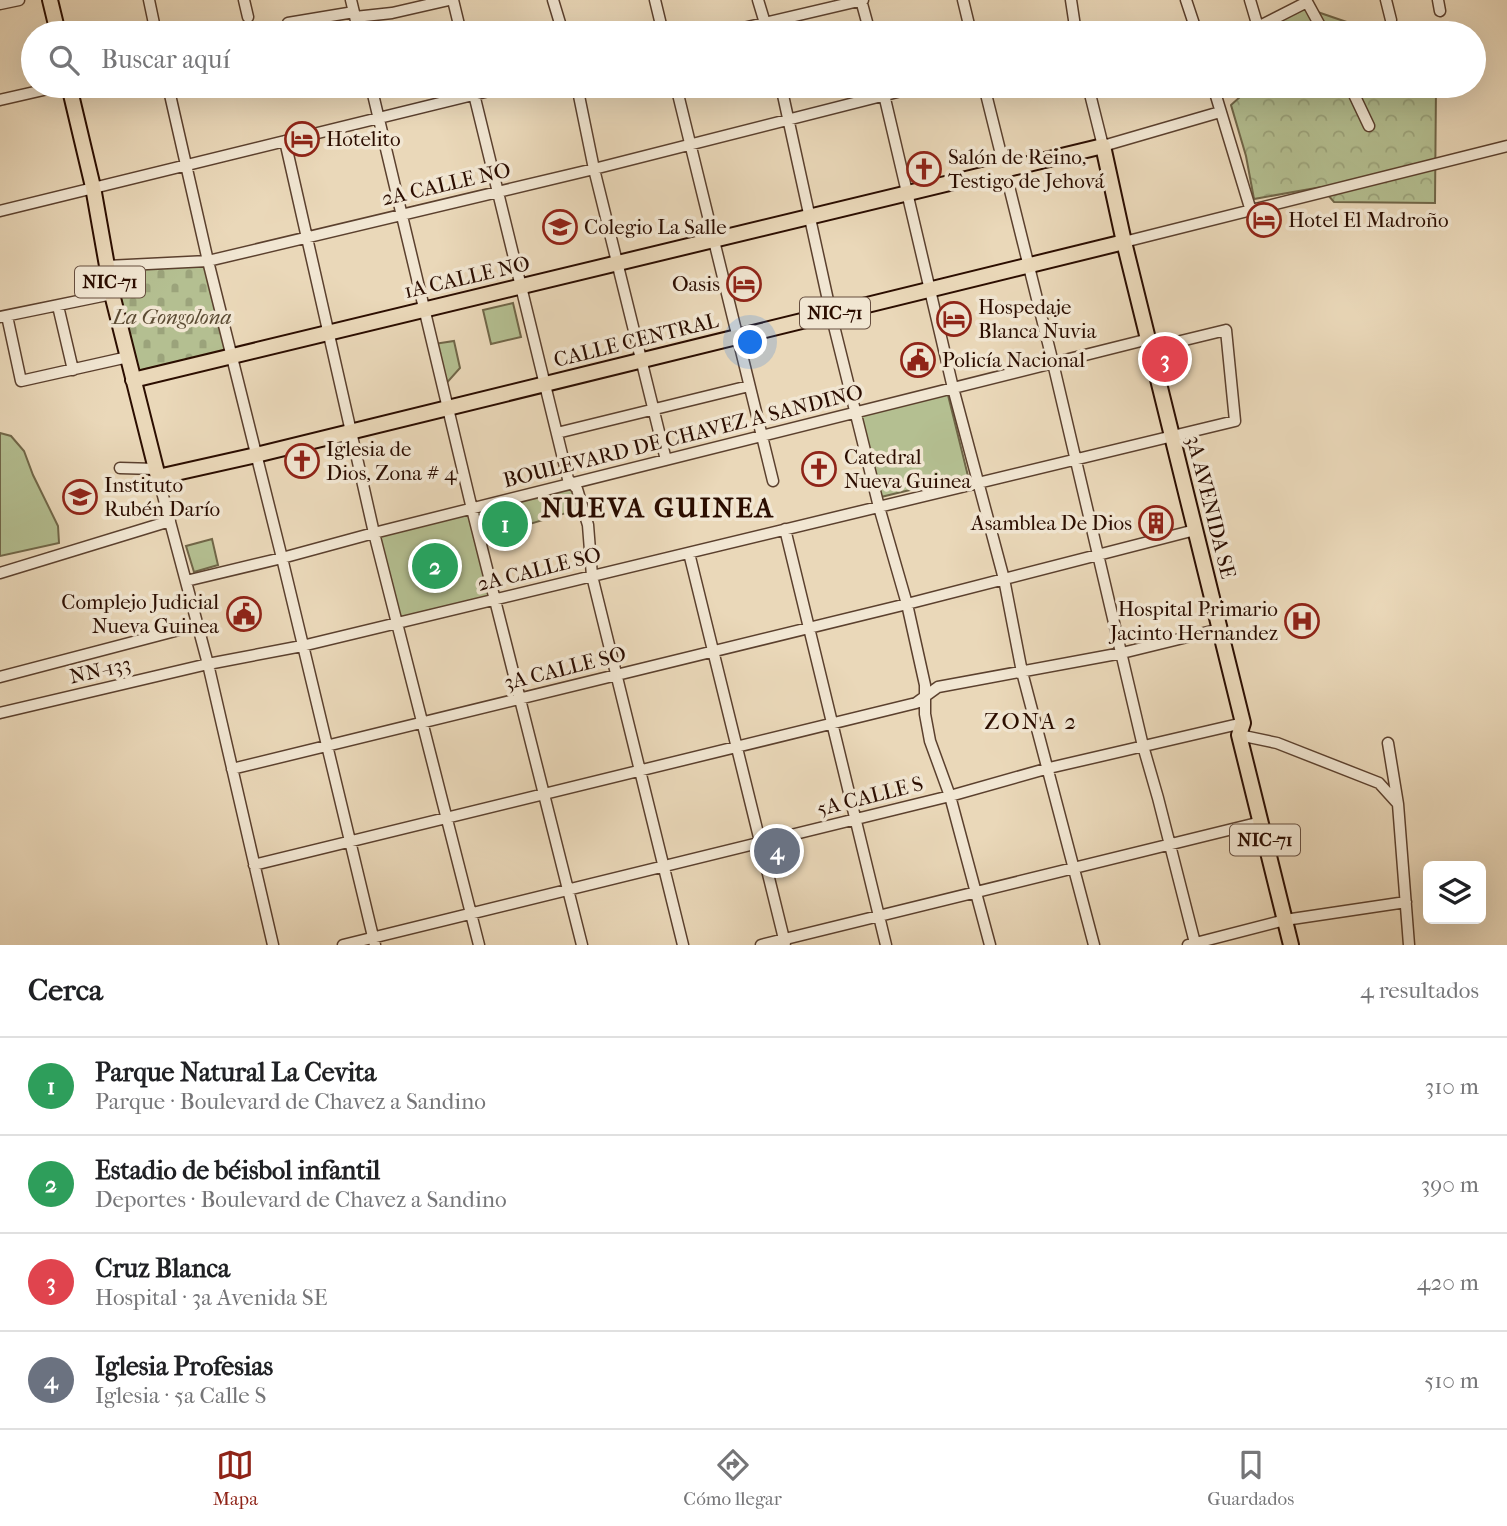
<!DOCTYPE html>
<html lang="es">
<meta charset="utf-8">
<style>
body{margin:0;font-family:"IM FELL French Canon",serif;background:#f2f2f2;color:#202124}
.controls{position:absolute;right:21px;bottom:21px;display:grid;overflow:hidden;border-radius:10px;box-shadow:0 7px 28px #0002}
.controls button{width:63px;height:63px;display:grid;place-items:center;padding:0;border:0;border-bottom:2px solid #e0e0e0;background:#fff;color:#202124;font:35px sans-serif}
.you{position:absolute;left:751px;top:343px;width:24px;height:24px;margin:-18px;border:5px solid #fff;border-radius:50%;background:#1a73e8;box-shadow:0 0 0 10px #1a73e833}
.badge{display:grid;place-items:center;width:46px;height:46px;border-radius:50%;background:#8f2418;color:#fff;font-size:23px;font-weight:700}
.pin{position:absolute;translate:-50% -50%;border:4px solid #fff;box-shadow:0 2px 7px #0006}
.list{margin:0;padding:0;list-style:none}
h2{display:flex;justify-content:space-between;align-items:center;height:91px;margin:0;padding:0 28px;font-size:30px}
h2 small{font-size:23px;font-weight:400;color:#757577}
.list li{display:grid;grid-template-columns:46px 1fr auto;gap:21px;align-items:center;box-sizing:border-box;height:98px;padding:0 28px;border-top:2px solid #e0e0e0}
.list b{display:block;font-size:26px;white-space:nowrap}
.list p{margin:0;font-size:23px;white-space:nowrap;color:#757577}
.list em{font-size:23px;font-style:normal;color:#757577}
.icon{flex:none;width:38px;height:38px;fill:none;stroke:currentColor;stroke-width:2;stroke-linecap:round;stroke-linejoin:round}
.map{position:relative;flex:none;width:1507px;height:945px;overflow:hidden}
.search{position:absolute;background:#fff;box-shadow:0 7px 28px #0002;left:21px;right:21px;top:21px;height:77px;display:flex;align-items:center;gap:18px;box-sizing:border-box;padding:0 24px;border-radius:38px;color:#757577;font-size:26px}
.sheet{height:483px;background:#fff}
nav{display:flex;justify-content:space-around;align-items:center;box-sizing:border-box;height:98px;border-top:2px solid #e0e0e0;background:#fff;font-size:19px;color:#757577}
nav a{display:grid;justify-items:center;gap:4px}
nav .on{color:#8f2418}
.map>svg:first-child{display:block}
.forest{fill:url(#forest-crowns);stroke:#706648;stroke-width:2}
.cemetery{fill:url(#cemetery-stones);stroke:#706648;stroke-width:2}
.green{fill:#b4bf91;stroke:#706648;stroke-width:2}
.lines{fill:none;stroke-linecap:round;stroke-linejoin:round}
.minor-casing{stroke:#5b402e;stroke-width:13}
.highway-casing{stroke:#2b0d00;stroke-width:18}
.minor{stroke:#f1e6d2;stroke-width:10}
.highway{stroke:#ead8b9;stroke-width:14}
.labels{text-anchor:middle;dominant-baseline:central;stroke-width:7;stroke-linejoin:round;paint-order:stroke}
.shield{fill:#f1e6d2;stroke:#664e3f;stroke-width:2}
.shield-label{font-size:19px;font-weight:bold;fill:#2b0d00}
.poi-label{font-size:21px;fill:#2b0d00;stroke:#f1e6d2;text-anchor:start}
.street-label{font-size:21px;fill:#2b0d00;stroke:#f1e6d2}
.park-label{font-size:21px;font-style:italic;fill:#5b4b33;stroke:#f1e6d2}
.neighbourhood-label{font-size:23px;letter-spacing:2px;fill:#2b0d00;stroke:#f1e6d2}
.district-label{font-size:28px;font-weight:bold;letter-spacing:2px;fill:#2b0d00;stroke:#f1e6d2}
</style>
<div class="map">
<svg width="1507" height="945" viewBox="0 0 1507 945">
<defs>
<pattern id="forest-crowns" width="20" height="18" patternUnits="userSpaceOnUse" patternTransform="scale(1.75)"><rect width="20" height="18" fill="#b4bf91"/><path d="M2 6a3 3 0 1 1 6 0M12 15a3 3 0 1 1 6 0" fill="none" stroke="#9ba37b"/></pattern>
<pattern id="cemetery-stones" width="16" height="16" patternUnits="userSpaceOnUse" patternTransform="scale(1.75)"><rect width="16" height="16" fill="#b4bf91"/><path d="M2 7V4a2 2 0 0 1 4 0v3zM10 15v-3a2 2 0 0 1 4 0v3z" fill="#9ba37b"/></pattern>
</defs>
<rect width="100%" height="100%" fill="#ead8b9"/>
<filter id="stains"><feTurbulence type="fractalNoise" baseFrequency=".00286" numOctaves="4"/><feColorMatrix values="0 0 0 0 .2 0 0 0 0 .09 0 0 0 0 .02 0 0 0 .5 -.17"/></filter>
<radialGradient id="worn" r=".72"><stop offset=".6" stop-color="#630" stop-opacity="0"/><stop offset="1" stop-color="#630" stop-opacity=".3"/></radialGradient>
<path class="forest" d="M 1303,7 L 1373,31 L 1373,33 L 1255,33 Z
M 1252,86 L 1436,86 L 1435,203 L 1334,202 L 1321,187 L 1254,199 L 1246,156 L 1231,105 Z"/>
<path class="cemetery" d="M 203,264 L 206,266 L 226,351 L 138,371 L 115,278 L 118,270 Z"/>
<path class="green" d="M 513,303 L 521,337 L 491,344 L 483,310 Z
M 454,341 L 460,368 L 444,386 L 434,344 Z
M 947,391 L 968,476 L 881,497 L 860,412 Z
M 0,433 L 11,436 L 24,451 L 33,475 L 58,526 L 59,543 L 0,556 Z
M 568,487 L 574,489 L 583,508 L 483,538 L 476,510 Z
M 470,512 L 491,597 L 399,619 L 378,535 Z
M 212,539 L 218,565 L 194,572 L 186,546 Z"/>
<g class="lines">
<g class="minor-casing">
<path id="minor" d="M 149,0 L 156,33
M 244,0 L 248,17
M 351,0 L 359,33
M 453,0 L 461,33
M 553,0 L 563,33
M 655,0 L 663,33
M 758,0 L 768,33
M 861,0 L 870,33
M 963,0 L 971,33
M 1071,0 L 1076,33
M 1186,0 L 1197,33
M 1250,0 L 1258,27
M 1306,0 L 1324,33
M 1386,0 L 1391,20
M 1438,0 L 1440,11
M 0,4 L 19,0
M 355,17 L 392,13 L 449,0
M 288,23 L 354,12
M 722,33 L 863,0
M 1246,33 L 1307,2
M 168,86 L 208,261 L 282,558 L 375,945
M 371,86 L 472,509 L 582,945
M 472,86 L 568,479 L 577,489 L 588,525 L 592,576 L 683,945
M 577,86 L 594,169 L 666,460
M 676,86 L 773,481
M 781,86 L 831,314 L 879,507 L 907,604 L 925,685 L 925,714 L 930,741 L 950,796 L 990,945
M 882,86 L 953,388 L 1004,579 L 1022,672 L 1094,945
M 984,86 L 1053,363 L 1143,746 L 1158,798 L 1195,943
M 1088,86 L 1103,146 L 1220,112
M 1213,86 L 1251,211
M 1350,86 L 1369,126
M 0,100 L 61,86
M 285,141 L 374,533 L 479,945
M 0,211 L 509,86
M 1124,242 L 1507,146
M 107,266 L 208,261 L 594,169 L 921,86
M 58,306 L 73,370
M 7,316 L 21,381 L 128,357
M 0,317 L 112,294
M 557,433 L 749,386
M 120,468 L 156,469
M 158,477 L 208,664 L 273,945
M 785,529 L 886,945
M 689,553 L 785,943
M 0,573 L 170,521
M 186,581 L 282,558 L 374,533 L 1149,339
M 0,677 L 198,625
M 0,713 L 208,664 L 302,646 L 1235,421 L 1226,330 L 1152,348
M 1239,735 L 1277,743 L 1379,783 L 1398,804 L 1409,945
M 1388,743 L 1398,804
M 232,769 L 907,604 L 1195,530
M 254,865 L 916,703 L 938,687 L 1122,653 L 1220,629
M 343,945 L 950,796 L 1049,768 L 1243,723
M 761,945 L 1261,822
M 1188,945 L 1285,920 L 1406,902"/>
</g>
<g class="highway-casing">
<path id="highway" d="M 50,0 L 58,33
M 69,86 L 93,187 L 112,294 L 158,477 L 256,455 L 1124,242
M 133,380 L 1103,146 L 1124,242 L 1243,723 L 1239,735 L 1291,945"/>
</g>
<use href="#minor" class="minor"/>
<use href="#highway" class="highway"/>
</g>
<defs>
<g id="hotel-ring" transform="scale(1.75)"><circle r="9.5" fill="#f1e6d2" stroke="#8f2418" stroke-width="1.5"/><path d="M-6-4.5h1.5V1H6V5H4.5V3h-9V5H-6ZM-4 0a1.8 1.8 0 1 1 3.6 0ZM.5 0V-2.5h3Q6-2.5 6 0Z" fill="#8f2418"/></g>
<g id="church-ring" transform="scale(1.75)"><circle r="9.5" fill="#f1e6d2" stroke="#8f2418" stroke-width="1.5"/><path d="M-1.2-6h2.4v3.5h3.3v2.4h-3.3V6h-2.4V-.1h-3.3v-2.4h3.3Z" fill="#8f2418"/></g>
<g id="school-ring" transform="scale(1.75)"><circle r="9.5" fill="#f1e6d2" stroke="#8f2418" stroke-width="1.5"/><path d="M0-5L7-2L0 1L-7-2ZM-4 1L0 2.5L4 1V4Q0 6-4 4Z" fill="#8f2418"/></g>
<g id="civic-ring" transform="scale(1.75)"><circle r="9.5" fill="#f1e6d2" stroke="#8f2418" stroke-width="1.5"/><path d="M-.6-6.5H3V-4.5H.6V-3L4-1V1h2V6H-6V1h2V-1L-.6-3ZM-1.2 2.5V6h2.4V2.5Z" fill="#8f2418"/></g>
<g id="building-ring" transform="scale(1.75)"><circle r="9.5" fill="#f1e6d2" stroke="#8f2418" stroke-width="1.5"/><path d="M-4-6H4V6H1V3H-1V6H-4ZM-2.5-4.3h1.7v1.8h-1.7ZM.8-4.3h1.7v1.8H.8ZM-2.5-1h1.7V.8h-1.7ZM.8-1h1.7V.8H.8Z" fill="#8f2418"/></g>
<g id="hospital-ring" transform="scale(1.75)"><circle r="9.5" fill="#f1e6d2" stroke="#8f2418" stroke-width="1.5"/><path d="M-5-5h3v3.5h4V-5h3V5h-3V1.5h-4V5h-3Z" fill="#8f2418"/></g>
</defs>
<g fill-rule="evenodd">
<use href="#hotel-ring" x="302" y="139"/>
<use href="#church-ring" x="924" y="169"/>
<use href="#hotel-ring" x="1264" y="220"/>
<use href="#school-ring" x="560" y="227"/>
<use href="#hotel-ring" x="744" y="284"/>
<use href="#hotel-ring" x="954" y="319"/>
<use href="#civic-ring" x="918" y="360"/>
<use href="#church-ring" x="302" y="461"/>
<use href="#church-ring" x="819" y="469"/>
<use href="#school-ring" x="80" y="497"/>
<use href="#building-ring" x="1156" y="523"/>
<use href="#civic-ring" x="244" y="614"/>
<use href="#hospital-ring" x="1302" y="621"/>
</g>
<g class="labels">
<g class="shield">
<rect x="75" y="266.5" width="70" height="31" rx="5"/>
<rect x="800" y="297.5" width="70" height="31" rx="5"/>
<rect x="1230" y="824.5" width="70" height="31" rx="5"/>
</g>
<g class="shield-label">
<text x="110" y="282">NIC-71</text>
<text x="835" y="313">NIC-71</text>
<text x="1265" y="840">NIC-71</text>
</g>
<g class="poi-label">
<text x="326" y="139">Hotelito</text>
<text x="948" y="157">Salón de Reino,<tspan x="948" dy="24">Testigo de Jehová</tspan></text>
<text x="1288" y="220">Hotel El Madroño</text>
<text x="584" y="227">Colegio La Salle</text>
<text x="720" y="284" text-anchor="end">Oasis</text>
<text x="978" y="307">Hospedaje<tspan x="978" dy="24">Blanca Nuvia</tspan></text>
<text x="942" y="360">Policía Nacional</text>
<text x="326" y="449">Iglesia de<tspan x="326" dy="24">Dios, Zona # 4</tspan></text>
<text x="844" y="457">Catedral<tspan x="844" dy="24">Nueva Guinea</tspan></text>
<text x="104" y="485">Instituto<tspan x="104" dy="24">Rubén Darío</tspan></text>
<text x="1132" y="523" text-anchor="end">Asamblea De Dios</text>
<text x="219" y="602" text-anchor="end">Complejo Judicial<tspan x="219" dy="24">Nueva Guinea</tspan></text>
<text x="1278" y="609" text-anchor="end">Hospital Primario<tspan x="1278" dy="24">Jacinto Hernandez</tspan></text>
</g>
<g class="street-label">
<text transform="translate(446 184) rotate(-13)">2A CALLE NO</text>
<text transform="translate(467 277) rotate(-13)">1A CALLE NO</text>
<text transform="translate(636 340) rotate(-14)">CALLE CENTRAL</text>
<text transform="translate(683 436) rotate(-14)">BOULEVARD DE CHAVEZ A SANDINO</text>
<text transform="translate(1211 507) rotate(76)">3A AVENIDA SE</text>
<text transform="translate(539 569) rotate(-14)">2A CALLE SO</text>
<text transform="translate(565 668) rotate(-14)">3A CALLE SO</text>
<text transform="translate(100 670) rotate(-13)">NN-133</text>
<text transform="translate(870 796) rotate(-14)">5A CALLE S</text>
</g>
<g class="park-label">
<text x="172" y="317">La Gongolona</text>
</g>
<g class="neighbourhood-label">
<text x="1031" y="721">ZONA 2</text>
</g>
<g class="district-label">
<text x="658" y="507">NUEVA GUINEA</text>
</g>
</g>
<rect width="100%" height="100%" filter="url(#stains)"/>
<rect width="100%" height="100%" fill="url(#worn)"/>
</svg>
<div class="controls">
<button><svg class="icon" aria-label="layers" viewBox="0 0 24 24"><path d="M12 4l9 5-9 5-9-5zM3 14l9 5 9-5"/></svg></button>
</div>
<div class="you"></div>
<div class="pin badge" style="left:505px;top:524px;background:#2e9e5b">1</div>
<div class="pin badge" style="left:435px;top:566px;background:#2e9e5b">2</div>
<div class="pin badge" style="left:1165px;top:359px;background:#e0444e">3</div>
<div class="pin badge" style="left:777px;top:851px;background:#6b7280">4</div>
<div class="search"><svg class="icon" aria-label="search" viewBox="0 0 24 24"><circle cx="10" cy="10" r="6"/><path d="M15 15l6 6"/></svg>Buscar aquí</div>
</div>
<section class="sheet">
<h2>Cerca<small>4 resultados</small></h2>
<ul class="list">
<li><span class="badge" style="background:#2e9e5b">1</span><div><b>Parque Natural La Cevita</b><p>Parque · Boulevard de Chavez a Sandino</p></div><em>310 m</em></li>
<li><span class="badge" style="background:#2e9e5b">2</span><div><b>Estadio de béisbol infantil</b><p>Deportes · Boulevard de Chavez a Sandino</p></div><em>390 m</em></li>
<li><span class="badge" style="background:#e0444e">3</span><div><b>Cruz Blanca</b><p>Hospital · 3a Avenida SE</p></div><em>420 m</em></li>
<li><span class="badge" style="background:#6b7280">4</span><div><b>Iglesia Profesias</b><p>Iglesia · 5a Calle S</p></div><em>510 m</em></li>
</ul>
</section>
<nav>
<a class="on"><svg class="icon" aria-label="map" viewBox="0 0 24 24"><path d="M3 6l6-2 6 2 6-2v14l-6 2-6-2-6 2zM9 4v14M15 6v14"/></svg>Mapa</a>
<a><svg class="icon" aria-label="directions" viewBox="0 0 24 24"><path d="M12 3l9 9-9 9-9-9zM9 14v-3h6M13 9l2 2-2 2"/></svg>Cómo llegar</a>
<a><svg class="icon" aria-label="saved" viewBox="0 0 24 24"><path d="M7 4h10v16l-5-4-5 4z"/></svg>Guardados</a>
</nav>
